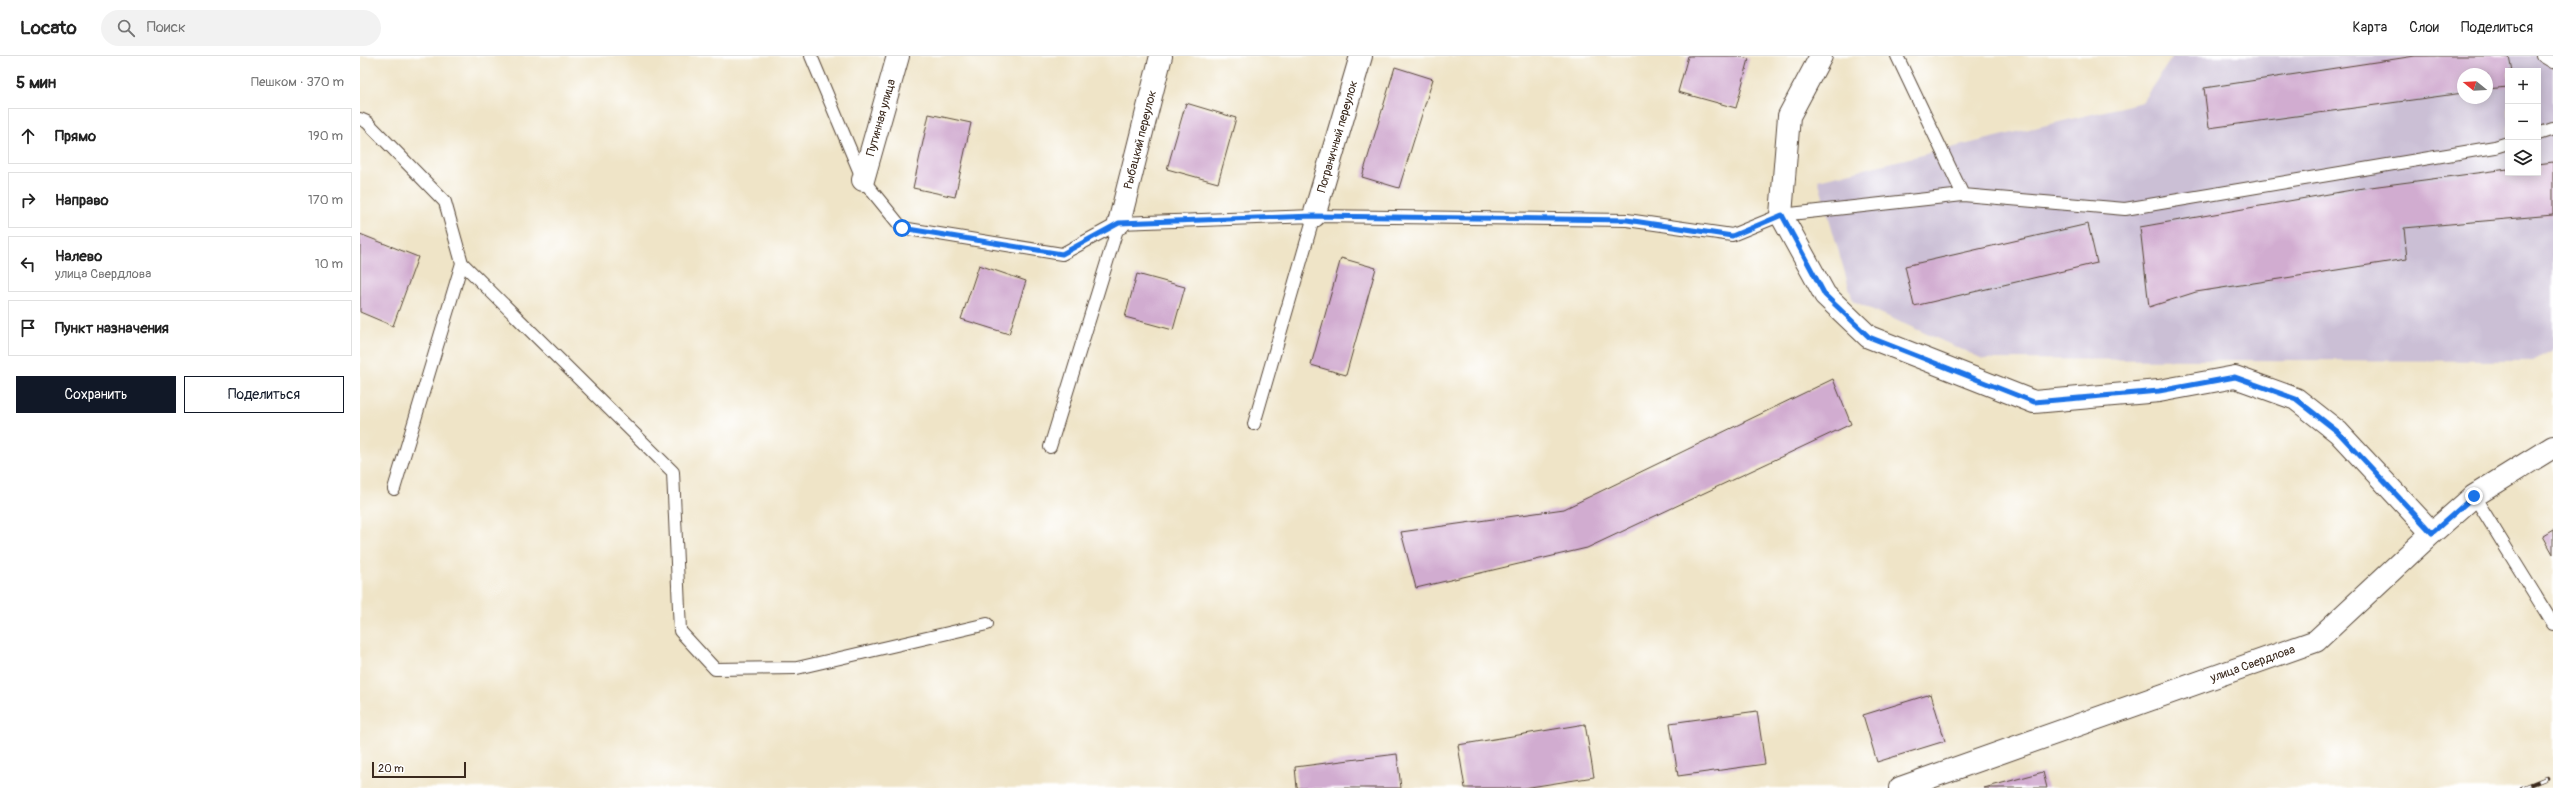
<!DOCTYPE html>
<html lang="ru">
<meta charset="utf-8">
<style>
body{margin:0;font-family:Pangolin,sans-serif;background:#f2f2f2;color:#222}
.controls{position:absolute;right:12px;top:12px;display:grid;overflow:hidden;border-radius:0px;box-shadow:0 2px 10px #0003}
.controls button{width:36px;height:36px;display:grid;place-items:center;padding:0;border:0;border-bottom:1px solid #e0e0e0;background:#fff;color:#222;font:20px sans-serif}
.compass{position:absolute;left:2097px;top:12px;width:36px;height:36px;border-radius:50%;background:#fff;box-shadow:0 2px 10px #0003;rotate:288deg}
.scale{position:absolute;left:12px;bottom:10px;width:94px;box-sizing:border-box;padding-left:4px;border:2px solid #3b2a1e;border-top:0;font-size:11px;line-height:14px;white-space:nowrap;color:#3b2a1e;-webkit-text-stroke:3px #fff;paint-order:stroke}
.stop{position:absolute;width:12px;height:12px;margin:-9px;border:3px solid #1a73e8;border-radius:50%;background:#fff}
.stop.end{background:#1a73e8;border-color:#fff;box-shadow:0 1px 4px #0008}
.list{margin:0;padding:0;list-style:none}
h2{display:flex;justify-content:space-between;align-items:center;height:52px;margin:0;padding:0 16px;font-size:17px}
h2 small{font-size:13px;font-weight:400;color:#767676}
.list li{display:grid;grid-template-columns:26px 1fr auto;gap:12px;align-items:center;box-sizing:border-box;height:56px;margin:0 8px 8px;padding:0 8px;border:1px solid #e0e0e0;border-radius:0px}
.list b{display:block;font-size:15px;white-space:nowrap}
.list p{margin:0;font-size:13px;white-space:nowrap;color:#767676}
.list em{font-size:13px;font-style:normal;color:#767676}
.actions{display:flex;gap:8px;padding:12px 16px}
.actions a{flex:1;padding:9px 0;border:1px solid #111827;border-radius:0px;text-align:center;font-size:14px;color:#111827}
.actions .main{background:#111827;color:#fff}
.icon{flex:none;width:22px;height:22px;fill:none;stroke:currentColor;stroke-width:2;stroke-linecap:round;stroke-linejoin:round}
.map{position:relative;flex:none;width:2193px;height:732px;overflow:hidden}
header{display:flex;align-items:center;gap:24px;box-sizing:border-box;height:56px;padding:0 20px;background:#fff;border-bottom:1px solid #e0e0e0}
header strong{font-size:19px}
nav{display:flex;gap:22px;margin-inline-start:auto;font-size:14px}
.search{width:280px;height:36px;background:#f2f2f2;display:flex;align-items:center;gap:10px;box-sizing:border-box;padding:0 14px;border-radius:22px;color:#767676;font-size:15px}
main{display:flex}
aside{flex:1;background:#fff}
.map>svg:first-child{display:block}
.industrial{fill:#cbbfd5;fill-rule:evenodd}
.building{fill:#d1acd0}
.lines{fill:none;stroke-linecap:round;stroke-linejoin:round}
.service-casing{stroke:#564637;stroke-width:14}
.minor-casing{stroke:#564637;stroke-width:24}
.tertiary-casing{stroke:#564637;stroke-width:24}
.service{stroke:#fff;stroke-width:12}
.minor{stroke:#fff;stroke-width:22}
.tertiary{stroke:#fff;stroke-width:22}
.rail-casing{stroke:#3b2a1e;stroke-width:4.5}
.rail{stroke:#fff;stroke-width:3;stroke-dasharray:9;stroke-linecap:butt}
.route{stroke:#1a73e8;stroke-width:5}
.labels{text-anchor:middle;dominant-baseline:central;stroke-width:3.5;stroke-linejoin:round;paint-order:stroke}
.street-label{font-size:12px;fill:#3b2a1e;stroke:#fff}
</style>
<header>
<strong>Locato</strong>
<div class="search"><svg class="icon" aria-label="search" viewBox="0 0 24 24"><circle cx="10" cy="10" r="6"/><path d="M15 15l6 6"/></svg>Поиск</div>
<nav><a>Карта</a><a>Слои</a><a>Поделиться</a></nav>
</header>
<main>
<aside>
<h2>5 мин<small>Пешком · 370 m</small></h2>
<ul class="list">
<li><svg class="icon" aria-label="ahead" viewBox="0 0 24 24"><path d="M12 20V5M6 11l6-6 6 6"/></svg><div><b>Прямо</b></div><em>190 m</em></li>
<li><svg class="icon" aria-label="right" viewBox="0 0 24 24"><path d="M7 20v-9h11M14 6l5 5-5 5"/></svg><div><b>Направо</b></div><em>170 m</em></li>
<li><svg class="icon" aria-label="left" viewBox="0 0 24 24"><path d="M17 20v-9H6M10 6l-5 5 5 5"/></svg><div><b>Налево</b><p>улица Свердлова</p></div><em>10 m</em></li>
<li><svg class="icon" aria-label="arrive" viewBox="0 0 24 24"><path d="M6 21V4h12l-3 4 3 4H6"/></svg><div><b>Пункт назначения</b></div></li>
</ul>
<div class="actions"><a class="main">Сохранить</a><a>Поделиться</a></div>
</aside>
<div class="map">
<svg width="2193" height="732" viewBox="0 0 2193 732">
<rect width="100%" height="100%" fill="#fff"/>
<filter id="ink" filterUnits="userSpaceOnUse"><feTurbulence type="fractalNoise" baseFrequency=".025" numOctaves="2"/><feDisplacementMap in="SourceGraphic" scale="8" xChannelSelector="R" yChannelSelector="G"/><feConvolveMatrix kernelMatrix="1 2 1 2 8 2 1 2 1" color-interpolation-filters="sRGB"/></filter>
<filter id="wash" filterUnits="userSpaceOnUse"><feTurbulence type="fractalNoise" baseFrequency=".012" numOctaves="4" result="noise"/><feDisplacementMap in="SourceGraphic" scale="16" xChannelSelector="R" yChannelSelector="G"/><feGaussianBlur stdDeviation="0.9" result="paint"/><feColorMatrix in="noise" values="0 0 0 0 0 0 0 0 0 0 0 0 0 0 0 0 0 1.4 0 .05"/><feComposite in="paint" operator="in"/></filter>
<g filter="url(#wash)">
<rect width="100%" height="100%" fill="#efe4c7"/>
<path class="industrial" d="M 1813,0 L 2193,0 L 2193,294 L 2173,305 L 1623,303 L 1493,245 L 1458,124 L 1782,46 ZM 2148,15 L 2178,15 L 2178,117 L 2148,117 ZM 2103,18 L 2127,18 L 2127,42 L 2103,42 Z"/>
<g id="blocks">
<path class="building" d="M 1328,0 L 1378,0 L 1389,3 L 1376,52 L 1318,36 Z
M 2055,0 L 2149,0 L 2152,15 L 2148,15 L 2148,31 L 2127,33 L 2127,18 L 2103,18 L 2103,37 L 1849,72 L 1844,32 Z
M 1035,11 L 1073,23 L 1039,132 L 1002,121 Z
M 826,47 L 876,62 L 858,127 L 807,113 Z
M 569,58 L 611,67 L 595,141 L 553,132 Z
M 2193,106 L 2193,159 L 2044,172 L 2047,203 L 1836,236 L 1789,251 L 1780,171 L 2003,132 L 2148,113 L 2148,117 L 2178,117 L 2178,108 Z
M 1728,168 L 1737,207 L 1554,250 L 1545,210 Z
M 0,178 L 58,201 L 33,270 L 0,256 Z
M 981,202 L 1016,212 L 986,319 L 951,309 Z
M 619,209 L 666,225 L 649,278 L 601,263 Z
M 777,218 L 825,231 L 813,274 L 765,261 Z
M 1473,323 L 1491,368 L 1227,492 L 1056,532 L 1041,476 L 1204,453 Z
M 2193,474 L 2193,498 L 2183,480 Z
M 1571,638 L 1585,685 L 1517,706 L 1503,659 Z
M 1397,655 L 1405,708 L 1318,720 L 1310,667 Z
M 1225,668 L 1234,721 L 1164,732 L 1105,732 L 1098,689 Z
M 1037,698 L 1041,732 L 937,732 L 935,711 Z
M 1683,716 L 1687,732 L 1624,732 Z"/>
</g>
</g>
<g filter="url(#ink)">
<use href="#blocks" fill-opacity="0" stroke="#564637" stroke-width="1"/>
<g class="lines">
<g class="service-casing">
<path id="service" d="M 451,0 L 503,124 L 542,172 L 702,198 L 759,167 L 954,160 L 1267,164 L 1372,179 L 1421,159 L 1603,139 L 1765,153 L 2135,91 L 2148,87
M 1537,0 L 1603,139
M 2183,0 L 2193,6
M 0,63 L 7,66 L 85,146 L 102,207 L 34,433
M 2178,78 L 2193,73
M 102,207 L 313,416 L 320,575 L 355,613 L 437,612 L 627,568
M 894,368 L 954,160
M 690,391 L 759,167
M 2114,440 L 2193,568"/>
</g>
<g class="minor-casing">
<g id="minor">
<path d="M 1461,0 L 1429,60 L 1421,159 L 1465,239 L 1509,281 L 1674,346 L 1799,335 L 1875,321 L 1936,343 L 1978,376 L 2072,477 L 2114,440 L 2193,391"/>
<path id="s1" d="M 503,124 L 538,0"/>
<path id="s2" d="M 954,160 L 1001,0"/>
<path id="s3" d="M 759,167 L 801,0"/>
</g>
</g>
<g class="tertiary-casing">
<g id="tertiary">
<path id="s4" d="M 1540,732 L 1956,585 L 2072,477"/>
</g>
</g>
<use href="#service" class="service"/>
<use href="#minor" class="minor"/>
<use href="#tertiary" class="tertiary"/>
<g class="rail-casing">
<path id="rail" d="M 2162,732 L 2187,722"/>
</g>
<use href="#rail" class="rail"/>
</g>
</g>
<g class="lines" filter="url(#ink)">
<path class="route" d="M 542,172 L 702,198 L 759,167 L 954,160 L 1267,164 L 1372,180 L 1422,159 L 1465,239 L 1509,281 L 1674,346 L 1799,335 L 1875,321 L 1936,343 L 1978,376 L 2072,477 L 2114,440"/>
</g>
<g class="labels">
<g class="street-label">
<text stroke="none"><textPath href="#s1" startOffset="65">Путинная улица</textPath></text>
<text stroke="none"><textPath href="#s2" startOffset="83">Пограничный переулок</textPath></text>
<text stroke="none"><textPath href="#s3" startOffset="86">Рыбацкий переулок</textPath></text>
<text stroke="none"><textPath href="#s4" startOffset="374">улица Свердлова</textPath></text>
</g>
</g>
</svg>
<div class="controls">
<button>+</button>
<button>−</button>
<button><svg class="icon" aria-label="layers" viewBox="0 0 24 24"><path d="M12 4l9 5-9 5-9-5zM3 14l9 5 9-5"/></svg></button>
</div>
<svg class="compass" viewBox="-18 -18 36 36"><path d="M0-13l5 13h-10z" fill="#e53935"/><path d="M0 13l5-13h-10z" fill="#767676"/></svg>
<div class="scale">20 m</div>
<div class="stop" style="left:542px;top:172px"></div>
<div class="stop end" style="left:2114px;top:440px"></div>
</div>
</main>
